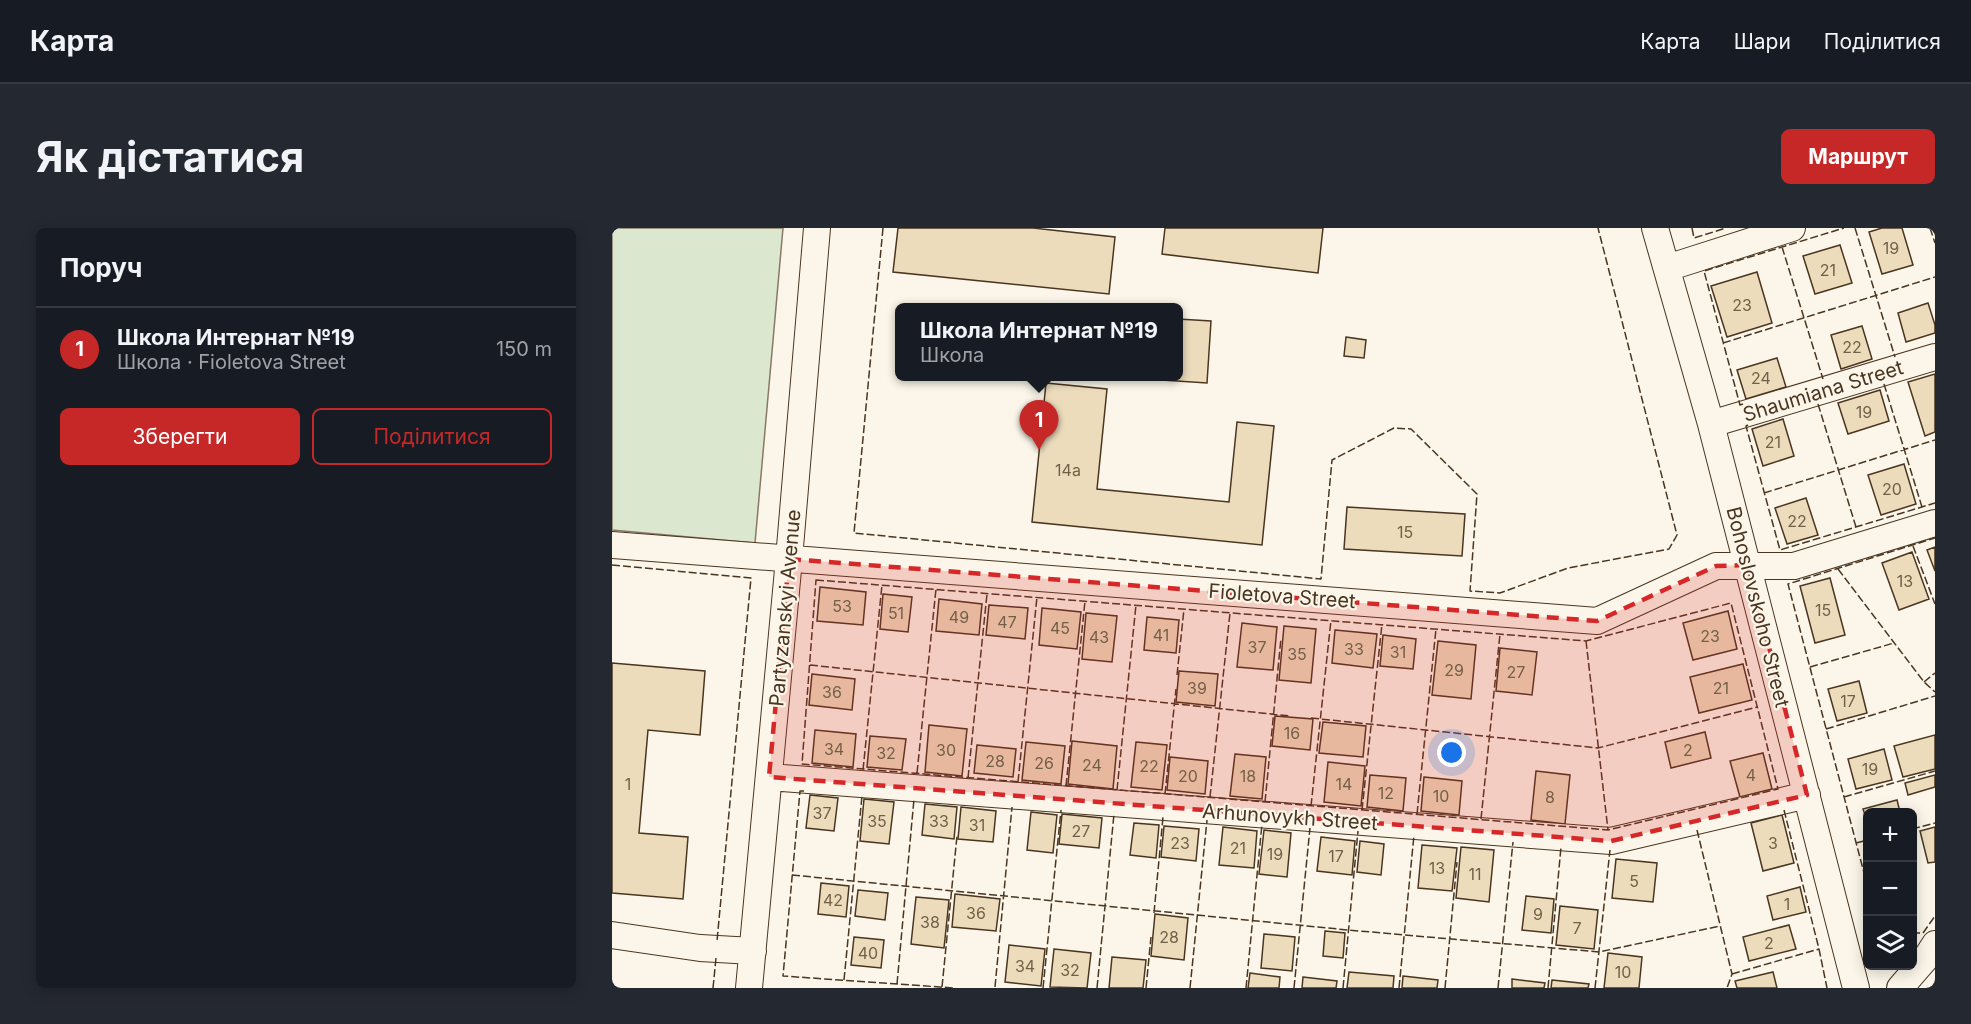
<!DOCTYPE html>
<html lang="uk">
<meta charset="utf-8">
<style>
body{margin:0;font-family:Inter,sans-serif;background:#242831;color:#f1f3f6}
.controls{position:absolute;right:18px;bottom:18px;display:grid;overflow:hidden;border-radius:9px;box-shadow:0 3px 15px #0003}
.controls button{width:54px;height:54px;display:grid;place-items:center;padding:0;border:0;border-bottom:2px solid #363941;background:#171b24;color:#f1f3f6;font:30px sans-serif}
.you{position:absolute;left:840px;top:525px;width:21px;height:21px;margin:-15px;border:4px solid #fff;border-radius:50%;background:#1a73e8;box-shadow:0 0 0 9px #1a73e833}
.badge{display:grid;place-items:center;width:39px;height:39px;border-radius:50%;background:#c62828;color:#fff;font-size:20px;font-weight:700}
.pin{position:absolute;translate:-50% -50px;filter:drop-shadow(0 2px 3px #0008)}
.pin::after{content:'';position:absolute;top:32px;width:21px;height:18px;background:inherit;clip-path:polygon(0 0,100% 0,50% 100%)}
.popup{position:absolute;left:283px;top:75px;width:288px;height:78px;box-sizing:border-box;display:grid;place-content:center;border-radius:9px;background:#171b24;filter:drop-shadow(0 2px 4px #0005);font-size:20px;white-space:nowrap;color:#9ea1a6}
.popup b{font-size:22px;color:#f1f3f6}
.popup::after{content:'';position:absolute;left:50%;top:100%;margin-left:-12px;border:12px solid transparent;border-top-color:#171b24}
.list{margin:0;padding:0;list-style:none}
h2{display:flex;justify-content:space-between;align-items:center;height:78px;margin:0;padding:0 24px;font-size:26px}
h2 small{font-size:20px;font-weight:400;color:#9ea1a6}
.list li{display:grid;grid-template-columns:39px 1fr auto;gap:18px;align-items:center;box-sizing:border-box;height:84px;padding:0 24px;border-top:2px solid #363941}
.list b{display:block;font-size:22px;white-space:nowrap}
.list p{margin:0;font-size:20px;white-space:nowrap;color:#9ea1a6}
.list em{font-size:20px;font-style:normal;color:#9ea1a6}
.actions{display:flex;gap:12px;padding:18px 24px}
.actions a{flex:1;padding:14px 0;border:2px solid #c62828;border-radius:9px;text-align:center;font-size:21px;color:#c62828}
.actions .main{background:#c62828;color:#fff}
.icon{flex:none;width:33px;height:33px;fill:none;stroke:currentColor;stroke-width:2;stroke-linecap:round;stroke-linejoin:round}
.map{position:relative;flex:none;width:1323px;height:760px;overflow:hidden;border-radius:9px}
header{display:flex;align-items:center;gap:36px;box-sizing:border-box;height:84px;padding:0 30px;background:#171b24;border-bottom:2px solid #363941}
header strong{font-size:28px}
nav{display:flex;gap:33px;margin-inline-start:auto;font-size:21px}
.intro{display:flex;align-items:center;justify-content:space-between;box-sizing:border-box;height:144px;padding:0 36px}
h1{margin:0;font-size:42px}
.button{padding:15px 27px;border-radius:9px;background:#c62828;color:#fff;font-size:21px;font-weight:700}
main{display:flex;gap:36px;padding:0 36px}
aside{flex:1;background:#171b24;border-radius:9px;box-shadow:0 3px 15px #0003}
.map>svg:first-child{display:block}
.green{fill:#dce7d0;stroke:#887966;stroke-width:1.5}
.building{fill:#ecdcbc;stroke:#4a3520;stroke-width:1.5}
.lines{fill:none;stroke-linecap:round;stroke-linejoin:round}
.minor-casing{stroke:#4a3520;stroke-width:28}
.minor{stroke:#fbf6e9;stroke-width:26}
.fence{stroke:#4a3520;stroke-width:1.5;stroke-dasharray:8 3;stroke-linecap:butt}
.marked{fill:#d62828;fill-opacity:0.2;stroke:#d62828;stroke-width:4.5;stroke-dasharray:12 8;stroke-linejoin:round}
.labels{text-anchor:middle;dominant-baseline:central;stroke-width:4.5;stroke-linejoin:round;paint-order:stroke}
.number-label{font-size:16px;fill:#725f47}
.street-label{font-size:20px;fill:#4a3520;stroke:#fbf6e9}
</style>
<header>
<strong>Карта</strong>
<nav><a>Карта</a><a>Шари</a><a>Поділитися</a></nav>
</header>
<div class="intro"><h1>Як дістатися</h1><a class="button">Маршрут</a></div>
<main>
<aside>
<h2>Поруч<small></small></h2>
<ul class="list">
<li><span class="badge">1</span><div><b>Школа Интернат №19</b><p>Школа · Fioletova Street</p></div><em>150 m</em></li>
</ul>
<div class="actions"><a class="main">Зберегти</a><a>Поділитися</a></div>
</aside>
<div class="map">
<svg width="1323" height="760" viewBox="0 0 1323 760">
<rect width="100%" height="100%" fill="#fbf6e9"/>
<path class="green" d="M 0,0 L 171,0 L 143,315 L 0,302 Z"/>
<path class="building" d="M 286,0 L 421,0 L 503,9 L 497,66 L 281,44 Z
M 553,0 L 711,0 L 706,45 L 550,26 Z
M 1270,0 L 1290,0 L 1301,37 L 1270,46 L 1257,4 Z
M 1228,17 L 1240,55 L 1203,66 L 1191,28 Z
M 1145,44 L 1160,95 L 1115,109 L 1099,58 Z
M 1316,75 L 1323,97 L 1323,105 L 1294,114 L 1286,85 Z
M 566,91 L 599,93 L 595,155 L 488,148 L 566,148 Z
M 1250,98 L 1260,131 L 1229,141 L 1219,107 Z
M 734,109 L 754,112 L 752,130 L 732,128 Z
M 1165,130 L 1174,159 L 1134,171 L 1125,142 Z
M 1323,146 L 1323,204 L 1313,208 L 1296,154 Z
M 434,155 L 495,161 L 485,261 L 617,274 L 625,194 L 662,198 L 650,317 L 420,294 Z
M 1268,162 L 1277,193 L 1236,206 L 1226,175 Z
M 1171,191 L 1182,228 L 1151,238 L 1140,201 Z
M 1292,236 L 1304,276 L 1269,287 L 1256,247 Z
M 1194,270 L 1206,307 L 1175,316 L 1163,280 Z
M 735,279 L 853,286 L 850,328 L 732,321 Z
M 1323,319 L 1323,343 L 1315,322 Z
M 1300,324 L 1317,371 L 1287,382 L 1270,335 Z
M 1218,350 L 1233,407 L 1203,415 L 1188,358 Z
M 208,359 L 254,364 L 251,397 L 205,393 Z
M 271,366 L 300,369 L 296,404 L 268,401 Z
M 327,371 L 370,376 L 367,407 L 324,403 Z
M 377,377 L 416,380 L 413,411 L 374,407 Z
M 430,380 L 469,384 L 465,421 L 427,417 Z
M 1116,383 L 1125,421 L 1081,432 L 1071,395 Z
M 474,385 L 505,388 L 500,434 L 470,431 Z
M 535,389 L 567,392 L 564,425 L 532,422 Z
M 630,395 L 665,399 L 661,442 L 625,439 Z
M 672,398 L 704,401 L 699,455 L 667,452 Z
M 723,402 L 765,406 L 761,440 L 720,435 Z
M 771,407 L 804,411 L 801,441 L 768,438 Z
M 826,413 L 864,417 L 859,471 L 820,467 Z
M 888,420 L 925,424 L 920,467 L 884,463 Z
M 0,435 L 93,443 L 88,507 L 36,502 L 27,605 L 76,609 L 71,671 L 0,665 Z
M 1131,436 L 1140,472 L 1087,485 L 1078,449 Z
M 567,443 L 606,446 L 603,478 L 564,474 Z
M 200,446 L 243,451 L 240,482 L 197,477 Z
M 1247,453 L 1255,485 L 1225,493 L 1216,461 Z
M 663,488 L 701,491 L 698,522 L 660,518 Z
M 711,494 L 754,498 L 751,529 L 707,525 Z
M 317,497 L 355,501 L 350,548 L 313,544 Z
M 203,502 L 244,506 L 241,539 L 200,535 Z
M 1093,504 L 1099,530 L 1059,540 L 1053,514 Z
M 1323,507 L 1323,541 L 1291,549 L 1282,518 Z
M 258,508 L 294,511 L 290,542 L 255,539 Z
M 460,513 L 505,518 L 501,561 L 456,556 Z
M 414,514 L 453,518 L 449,556 L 410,552 Z
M 524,514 L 555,517 L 550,562 L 519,559 Z
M 365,517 L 404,521 L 401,549 L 362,545 Z
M 1272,521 L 1280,552 L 1244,561 L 1236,531 Z
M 1151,525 L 1160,561 L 1128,569 L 1118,533 Z
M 623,526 L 654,529 L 650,571 L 618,568 Z
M 558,529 L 596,533 L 593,566 L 555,562 Z
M 716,534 L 753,538 L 749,578 L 712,574 Z
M 924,543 L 958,547 L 953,596 L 919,592 Z
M 758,547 L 794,550 L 791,583 L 755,579 Z
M 1323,547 L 1323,559 L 1296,567 L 1293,555 Z
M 812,549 L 850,553 L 847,587 L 809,583 Z
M 198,567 L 226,570 L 222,603 L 194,600 Z
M 252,571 L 282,574 L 277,616 L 248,613 Z
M 1285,572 L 1288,584 L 1256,584 L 1256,596 L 1251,581 Z
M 313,576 L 345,579 L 342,611 L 310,607 Z
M 349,579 L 384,583 L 381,614 L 346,611 Z
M 419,584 L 445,587 L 441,625 L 415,622 Z
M 450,586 L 490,590 L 487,620 L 447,616 Z
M 1170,587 L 1182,635 L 1151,643 L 1139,595 Z
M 522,595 L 547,597 L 544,630 L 518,627 Z
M 552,598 L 587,601 L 584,633 L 549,629 Z
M 611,599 L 645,603 L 642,640 L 607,637 Z
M 1323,599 L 1323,634 L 1316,635 L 1308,603 Z
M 652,602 L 679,605 L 675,649 L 647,646 Z
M 709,609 L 743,613 L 740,647 L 705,643 Z
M 748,613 L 772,616 L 769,647 L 745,644 Z
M 810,617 L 845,620 L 840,663 L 806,660 Z
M 849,619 L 882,622 L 877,674 L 844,670 Z
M 1004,631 L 1045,635 L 1041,674 L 1000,670 Z
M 209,655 L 237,658 L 234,689 L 206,686 Z
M 1188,659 L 1194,684 L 1161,692 L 1155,668 Z
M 246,662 L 276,665 L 273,692 L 243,688 Z
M 343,666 L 388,671 L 384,703 L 340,699 Z
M 914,668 L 942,671 L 939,705 L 910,702 Z
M 304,669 L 337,672 L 332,720 L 299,716 Z
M 948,678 L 986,682 L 982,721 L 944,717 Z
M 543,686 L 576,690 L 572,732 L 539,728 Z
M 1177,697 L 1184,721 L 1137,733 L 1131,709 Z
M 713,703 L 733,705 L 731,730 L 711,728 Z
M 652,706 L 683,709 L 680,743 L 649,740 Z
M 242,709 L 272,712 L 269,740 L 239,737 Z
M 397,717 L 433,721 L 429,758 L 393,754 Z
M 442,721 L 479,725 L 475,760 L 438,759 Z
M 996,725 L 1030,729 L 1027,760 L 992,760 Z
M 500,729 L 534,732 L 531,760 L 497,760 Z
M 737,744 L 782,748 L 781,760 L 735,760 Z
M 1161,744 L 1165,760 L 1125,760 L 1123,753 Z
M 638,745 L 668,749 L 667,760 L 636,760 Z
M 791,748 L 826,752 L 825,760 L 790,760 Z
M 691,749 L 725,753 L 724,760 L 690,760 Z
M 900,751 L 933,755 L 932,760 L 900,760 Z
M 940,752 L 977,756 L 976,760 L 939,760 Z"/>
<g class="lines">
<g class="minor-casing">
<path id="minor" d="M 1043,0 L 1099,196 L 1244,760
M 1055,40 L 1180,0
M 1099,196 L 1323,129
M 0,317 L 985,393 L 1104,338 L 1182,338 L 1323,295
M 157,549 L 999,613 L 1195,567
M 0,707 L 88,720 L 141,723
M 137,760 L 177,331 L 205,0
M 1288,760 L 1314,730 L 1323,716"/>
</g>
<use href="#minor" class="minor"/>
<path class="fence" d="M 271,0 L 242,305 L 709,351 L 720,232 L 782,200 L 799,201 L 865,266 L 858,363 L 888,365 L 956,340 L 1057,321 L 1065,307 L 986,0
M 1080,0 L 1082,10 L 1114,0
M 1243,0 L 1283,129
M 1318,0 L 1323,15
M 1170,19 L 1211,151
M 1111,115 L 1323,49
M 1272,156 L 1310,279
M 1131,176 L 1128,177 L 1092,43 L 1232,0
M 1206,176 L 1244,299
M 1136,197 L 1134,198 L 1168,322 L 1323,275
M 1152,265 L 1323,212
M 1301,318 L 1323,376
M 0,337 L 139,350 L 105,713
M 1226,341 L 1312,454 L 1323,464
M 204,352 L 974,413 L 1119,375 L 1166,561 L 996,602 L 190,536 Z
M 974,413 L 996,602
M 198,437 L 678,488
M 1198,439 L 1282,415
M 565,447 L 572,381
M 1312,454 L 1323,445
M 699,490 L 986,520 L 1145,479
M 1214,501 L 1323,468
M 251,542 L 270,357
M 305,545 L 324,361
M 356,550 L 375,366
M 406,554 L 425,369
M 454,558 L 473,373
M 505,562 L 524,377
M 192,563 L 188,563 L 171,748 L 342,760
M 553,566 L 564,461
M 598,569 L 618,385
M 1232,569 L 1323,543
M 653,574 L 669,410
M 699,578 L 719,392
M 750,582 L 770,396
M 1172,582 L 1207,721 L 1215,760
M 805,586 L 824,401
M 869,591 L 888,406
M 1300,601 L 1323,595
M 1085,602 L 1120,746 L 1115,760
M 1244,615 L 1256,612
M 180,647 L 736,702 L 987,724 L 1108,698
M 1256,660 L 1176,356 L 1323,310
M 542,685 L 551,589
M 1300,705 L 1311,705 L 1323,688
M 1120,746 L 1207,721
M 232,752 L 250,568
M 285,756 L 302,571
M 330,759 L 345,608
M 383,759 L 400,579
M 101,760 L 104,730
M 431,760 L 449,582
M 485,760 L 502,586
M 534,760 L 539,709
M 578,760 L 595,592
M 634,760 L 650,596
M 682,760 L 698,600
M 731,760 L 746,603
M 787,760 L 802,607
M 833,760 L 845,634
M 886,760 L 901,614
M 936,760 L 949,619
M 983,760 L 998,622"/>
</g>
<path class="marked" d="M 177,331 L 985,393 L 1104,338 L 1136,337 L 1195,567 L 999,613 L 157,549 Z"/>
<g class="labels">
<g class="number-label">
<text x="1279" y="20">19</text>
<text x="1216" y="42">21</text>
<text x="1130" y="77">23</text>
<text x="1240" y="119">22</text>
<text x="1149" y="150">24</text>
<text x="1252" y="184">19</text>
<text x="1161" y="214">21</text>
<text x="456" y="242">14а</text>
<text x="1280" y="261">20</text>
<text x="1185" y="293">22</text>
<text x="793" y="304">15</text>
<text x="1293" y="353">13</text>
<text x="230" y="378">53</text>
<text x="1211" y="382">15</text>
<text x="284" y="385">51</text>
<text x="347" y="389">49</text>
<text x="395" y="394">47</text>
<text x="448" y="400">45</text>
<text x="549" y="407">41</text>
<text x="1098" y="408">23</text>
<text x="487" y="409">43</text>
<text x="645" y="419">37</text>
<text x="742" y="421">33</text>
<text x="786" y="424">31</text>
<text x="685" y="426">35</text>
<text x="842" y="442">29</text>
<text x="904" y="444">27</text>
<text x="585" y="460">39</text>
<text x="1109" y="460">21</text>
<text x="220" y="464">36</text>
<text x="1236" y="473">17</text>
<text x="680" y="505">16</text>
<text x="222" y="521">34</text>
<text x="334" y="522">30</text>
<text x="1076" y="522">2</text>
<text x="274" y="525">32</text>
<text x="383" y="533">28</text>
<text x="432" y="535">26</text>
<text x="480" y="537">24</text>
<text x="537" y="538">22</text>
<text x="1258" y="541">19</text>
<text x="1139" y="547">4</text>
<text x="576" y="548">20</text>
<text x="636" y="548">18</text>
<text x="16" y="556">1</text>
<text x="732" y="556">14</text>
<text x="774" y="565">12</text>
<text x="829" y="568">10</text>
<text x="938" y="569">8</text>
<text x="210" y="585">37</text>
<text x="265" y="593">35</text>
<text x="327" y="593">33</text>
<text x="365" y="597">31</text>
<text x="469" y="603">27</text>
<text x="568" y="615">23</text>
<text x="1161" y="615">3</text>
<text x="626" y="620">21</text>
<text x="663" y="626">19</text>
<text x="724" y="628">17</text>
<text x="825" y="640">13</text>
<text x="863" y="646">11</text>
<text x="1022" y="653">5</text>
<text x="221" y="672">42</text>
<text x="1175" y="676">1</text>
<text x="364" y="685">36</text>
<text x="926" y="686">9</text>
<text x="318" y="694">38</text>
<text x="965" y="700">7</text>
<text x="557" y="709">28</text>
<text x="1157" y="715">2</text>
<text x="256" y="725">40</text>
<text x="413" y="738">34</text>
<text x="458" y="742">32</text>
<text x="1011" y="744">10</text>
</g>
<g class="street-label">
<text transform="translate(1211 163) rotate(-17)">Shaumiana Street</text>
<text transform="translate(670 368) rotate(4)">Fioletova Street</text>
<text transform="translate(1146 379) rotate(76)">Bohoslovskoho Street</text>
<text transform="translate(173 380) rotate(-85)">Partyzanskyi Avenue</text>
<text transform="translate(678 589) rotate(4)">Arhunovykh Street</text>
</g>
</g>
</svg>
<div class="controls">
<button>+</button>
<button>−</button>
<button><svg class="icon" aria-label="layers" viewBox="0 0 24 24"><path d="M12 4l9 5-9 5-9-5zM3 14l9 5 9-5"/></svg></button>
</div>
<div class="you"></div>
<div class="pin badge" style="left:427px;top:222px">1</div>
<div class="popup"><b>Школа Интернат №19</b>Школа</div>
</div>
</main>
